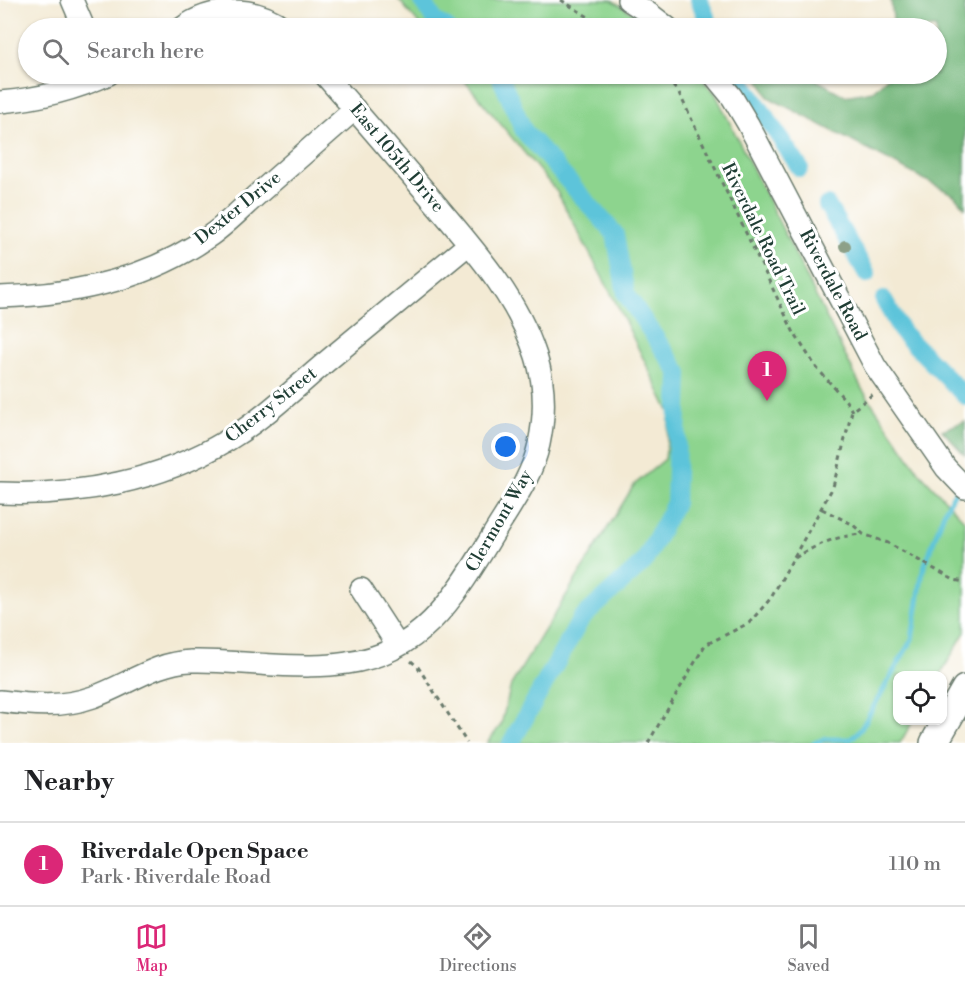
<!DOCTYPE html>
<meta charset="utf-8">
<style>
body{margin:0;font-family:"Libre Bodoni",serif;background:#f6f6f6;color:#202124}
.controls{position:absolute;right:18px;bottom:18px;display:grid;overflow:hidden;border-radius:12px;box-shadow:0 2px 4px #0004}
.controls button{width:54px;height:54px;display:grid;place-items:center;padding:0;border:0;border-bottom:2px solid #e0e0e0;background:#fff;color:#202124;font:30px sans-serif}
.you{position:absolute;left:506px;top:447px;width:21px;height:21px;margin:-15px;border:4px solid #fff;border-radius:50%;background:#1a73e8;box-shadow:0 0 0 9px #1a73e833}
.badge{display:grid;place-items:center;width:39px;height:39px;border-radius:50%;background:#db2777;color:#fff;font-size:20px;font-weight:700}
.pin{position:absolute;translate:-50% -50px;filter:drop-shadow(0 2px 3px #0008)}
.pin::after{content:'';position:absolute;top:32px;width:21px;height:18px;background:inherit;clip-path:polygon(0 0,100% 0,50% 100%)}
.list{margin:0;padding:0;list-style:none}
h2{display:flex;justify-content:space-between;align-items:center;height:78px;margin:0;padding:0 24px;font-size:26px}
h2 small{font-size:20px;font-weight:400;color:#757577}
.list li{display:grid;grid-template-columns:39px 1fr auto;gap:18px;align-items:center;box-sizing:border-box;height:84px;padding:0 24px;border-top:2px solid #e0e0e0}
.list b{display:block;font-size:22px;white-space:nowrap}
.list p{margin:0;font-size:20px;white-space:nowrap;color:#757577}
.list em{font-size:20px;font-style:normal;color:#757577}
.icon{flex:none;width:33px;height:33px;fill:none;stroke:currentColor;stroke-width:2;stroke-linecap:round;stroke-linejoin:round}
.map{position:relative;flex:none;width:965px;height:743px;overflow:hidden}
.search{position:absolute;background:#fff;box-shadow:0 2px 4px #0004;left:18px;right:18px;top:18px;height:66px;display:flex;align-items:center;gap:15px;box-sizing:border-box;padding:0 21px;border-radius:33px;color:#757577;font-size:22px}
.sheet{height:162px;background:#fff}
nav{display:flex;justify-content:space-around;align-items:center;box-sizing:border-box;height:84px;border-top:2px solid #e0e0e0;background:#fff;font-size:16px;color:#757577}
nav a{display:grid;justify-items:center;gap:3px}
nav .on{color:#db2777}
.map>svg:first-child{display:block}
.green{fill:#8dd48e;stroke:#568861;stroke-width:1.5}
.forest{fill:#72b679;stroke:#487a56;stroke-width:1.5}
.lines{fill:none;stroke-linecap:round;stroke-linejoin:round}
.stream{stroke:#5dc4da;stroke-width:5}
.canal{stroke:#5dc4da;stroke-width:18}
.minor-casing{stroke:#697a6c;stroke-width:24}
.major-casing{stroke:#697a6c;stroke-width:30}
.path{stroke:#697a6c;stroke-width:3;stroke-dasharray:4.5 4.5;stroke-linecap:butt}
.minor{stroke:#fff;stroke-width:21}
.major{stroke:#fff;stroke-width:27}
.tree{fill:#8da088}
.labels{text-anchor:middle;dominant-baseline:central;stroke-width:6;stroke-linejoin:round;paint-order:stroke}
.street-label{font-size:18px;fill:#1f3d34;stroke:#fff}
</style>
<div class="map">
<svg width="965" height="743" viewBox="0 0 965 743">
<rect width="100%" height="100%" fill="#fff"/>
<filter id="ink" filterUnits="userSpaceOnUse"><feTurbulence type="fractalNoise" baseFrequency=".0167" numOctaves="2"/><feDisplacementMap in="SourceGraphic" scale="12" xChannelSelector="R" yChannelSelector="G"/><feConvolveMatrix kernelMatrix="1 2 1 2 8 2 1 2 1" color-interpolation-filters="sRGB"/></filter>
<filter id="wash" filterUnits="userSpaceOnUse"><feTurbulence type="fractalNoise" baseFrequency=".008" numOctaves="4" result="noise"/><feDisplacementMap in="SourceGraphic" scale="24" xChannelSelector="R" yChannelSelector="G"/><feGaussianBlur stdDeviation="1.35" result="paint"/><feColorMatrix in="noise" values="0 0 0 0 0 0 0 0 0 0 0 0 0 0 0 0 0 1.4 0 .05"/><feComposite in="paint" operator="in"/></filter>
<g filter="url(#wash)">
<rect width="100%" height="100%" fill="#f3ead4"/>
<path class="green" d="M 399,0 L 612,0 L 656,28 L 422,28 Z
M 459,74 L 697,74 L 715,93 L 862,389 L 919,472 L 965,521 L 965,632 L 940,675 L 898,676 L 898,720 L 913,721 L 900,743 L 487,743 L 501,725 L 511,685 L 634,485 L 665,459 L 670,413 L 616,303 L 557,192 Z"/>
<path class="forest" d="M 891,0 L 965,0 L 965,208 L 954,195 L 768,97 L 757,74 L 806,74 L 845,96 L 873,91 L 891,74 L 936,74 L 936,28 L 894,28 Z
M 965,421 L 965,455 L 942,430 Z"/>
<g class="lines">
<path class="stream" d="M 814,743 L 824,739 L 851,739 L 861,729 L 912,639 L 923,570 L 945,510 L 958,487"/>
<path class="canal" d="M 422,0 L 435,21 L 447,28
M 699,0 L 711,28
M 499,74 L 524,131 L 615,234 L 626,294 L 679,373 L 675,503 L 644,562 L 581,619 L 511,743
M 737,74 L 800,168
M 827,205 L 867,274
M 884,300 L 902,332 L 965,396"/>
</g>
</g>
<g filter="url(#ink)">
<g class="lines">
<g class="minor-casing">
<path id="minor" d="M 72,0 L 84,28
M 628,0 L 650,14 L 668,28
M 182,28 C 211,6 255,5 284,28
M 713,74 L 732,97 L 748,124 L 875,366 L 946,468 L 965,488
M 0,102 C 37,99 75,90 109,74
M 0,297 C 74,295 150,279 211,235 C 228,223 243,207 259,193 C 291,165 323,137 355,109
M 0,493 C 79,496 160,481 228,440 C 266,417 298,385 332,357 C 378,319 424,281 469,244
M 361,589 L 398,646
M 0,701 C 32,705 62,708 93,697 C 125,686 156,662 191,661 C 219,660 247,664 274,665 C 298,666 323,667 347,663 C 424,653 457,593 494,533 C 511,505 532,477 539,444 C 545,416 545,384 536,356 C 516,294 470,245 429,196 C 394,155 359,114 324,74"/>
</g>
<g class="major-casing">
<path id="major" d="M 934,743 L 965,689"/>
</g>
<path class="path" d="M 561,0 L 606,28
M 660,74 L 678,91 L 794,333 L 816,367 L 846,401 L 852,411
M 822,509 L 852,524 L 863,534 L 888,543 L 954,580 L 965,582
M 795,558 C 818,544 836,536 863,534
M 411,661 L 418,667 L 467,743
M 648,743 L 705,645 L 749,623 L 771,598 L 833,487 L 852,411 L 874,393"/>
<use href="#minor" class="minor"/>
<use href="#major" class="major"/>
</g>
<circle class="tree" cx="845" cy="246" r="6"/>
</g>
<g class="labels">
<g class="street-label">
<text transform="translate(397 158) rotate(50)">East 105th Drive</text>
<text transform="translate(238 208) rotate(-39)">Dexter Drive</text>
<text transform="translate(763 239) rotate(64)">Riverdale Road Trail</text>
<text transform="translate(833 285) rotate(62)">Riverdale Road</text>
<text transform="translate(271 405) rotate(-38)">Cherry Street</text>
<text transform="translate(499 521) rotate(-60)">Clermont Way</text>
</g>
</g>
</svg>
<div class="controls">
<button><svg class="icon" aria-label="locate" viewBox="0 0 24 24"><circle cx="12" cy="12" r="6"/><path d="M12 2v4M12 18v4M2 12h4M18 12h4"/></svg></button>
</div>
<div class="you"></div>
<div class="pin badge" style="left:767px;top:401px">1</div>
<div class="search"><svg class="icon" aria-label="search" viewBox="0 0 24 24"><circle cx="10" cy="10" r="6"/><path d="M15 15l6 6"/></svg>Search here</div>
</div>
<section class="sheet">
<h2>Nearby<small></small></h2>
<ul class="list">
<li><span class="badge">1</span><div><b>Riverdale Open Space</b><p>Park · Riverdale Road</p></div><em>110 m</em></li>
</ul>
</section>
<nav>
<a class="on"><svg class="icon" aria-label="map" viewBox="0 0 24 24"><path d="M3 6l6-2 6 2 6-2v14l-6 2-6-2-6 2zM9 4v14M15 6v14"/></svg>Map</a>
<a><svg class="icon" aria-label="directions" viewBox="0 0 24 24"><path d="M12 3l9 9-9 9-9-9zM9 14v-3h6M13 9l2 2-2 2"/></svg>Directions</a>
<a><svg class="icon" aria-label="saved" viewBox="0 0 24 24"><path d="M7 4h10v16l-5-4-5 4z"/></svg>Saved</a>
</nav>
